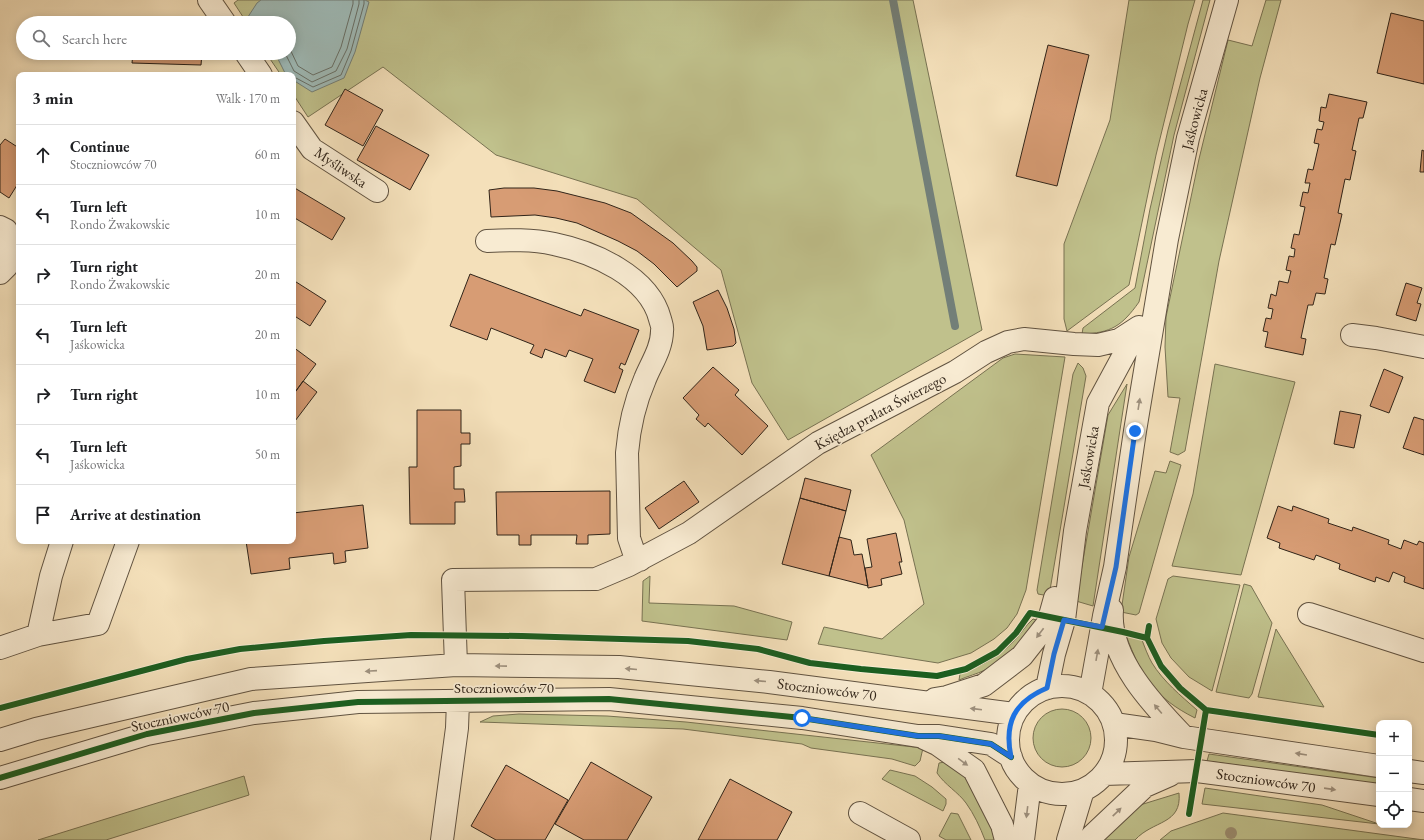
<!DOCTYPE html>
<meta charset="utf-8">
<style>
body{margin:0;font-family:"EB Garamond",serif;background:#f2f2f2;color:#202124}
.controls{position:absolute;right:12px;bottom:12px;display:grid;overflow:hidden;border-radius:8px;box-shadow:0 2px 10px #0003}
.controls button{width:36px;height:36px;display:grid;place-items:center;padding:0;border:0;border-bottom:1px solid #e0e0e0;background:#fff;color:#202124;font:20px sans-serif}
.stop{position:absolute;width:12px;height:12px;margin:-9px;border:3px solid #1a73e8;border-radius:50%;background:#fff}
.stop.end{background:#1a73e8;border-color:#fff;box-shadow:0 1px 4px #0008}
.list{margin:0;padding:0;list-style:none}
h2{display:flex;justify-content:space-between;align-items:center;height:52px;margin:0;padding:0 16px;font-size:17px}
h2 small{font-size:13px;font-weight:400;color:#757577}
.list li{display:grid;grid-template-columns:26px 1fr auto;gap:12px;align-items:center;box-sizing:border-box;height:60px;padding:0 16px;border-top:1px solid #e0e0e0}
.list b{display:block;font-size:15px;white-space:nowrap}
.list p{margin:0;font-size:13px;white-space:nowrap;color:#757577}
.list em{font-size:13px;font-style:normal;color:#757577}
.icon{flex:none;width:22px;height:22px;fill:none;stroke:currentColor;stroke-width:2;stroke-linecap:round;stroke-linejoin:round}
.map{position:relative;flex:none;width:1424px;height:840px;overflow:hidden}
.search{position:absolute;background:#fff;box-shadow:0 2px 10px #0003;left:16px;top:16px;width:280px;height:44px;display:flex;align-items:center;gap:10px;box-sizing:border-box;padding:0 14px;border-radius:22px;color:#757577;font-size:15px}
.panel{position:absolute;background:#fff;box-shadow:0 2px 10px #0003;left:16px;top:72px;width:280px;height:472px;border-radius:8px}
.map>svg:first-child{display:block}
.green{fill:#c0c18c;stroke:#787252}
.water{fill:#9fbbb8;stroke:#737f78}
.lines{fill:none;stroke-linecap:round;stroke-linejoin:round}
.shore{stroke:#687068;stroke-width:1}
.stream{stroke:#737f78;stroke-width:8}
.building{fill:#d79c74;stroke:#302419}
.minor-casing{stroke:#615341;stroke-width:24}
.minor{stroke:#f8ebd2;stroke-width:22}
.cycleway-casing{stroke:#f8ebd2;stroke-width:8}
.cycleway{stroke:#1b5e20;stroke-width:6}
.tree{fill:#9c8e71}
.oneway{fill:#9e917f}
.route{stroke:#1a73e8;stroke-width:5}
.labels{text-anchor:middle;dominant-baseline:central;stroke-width:3.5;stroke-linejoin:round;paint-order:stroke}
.street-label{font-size:15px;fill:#302419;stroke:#f8ebd2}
</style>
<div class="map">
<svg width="1424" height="840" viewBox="0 0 1424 840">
<rect width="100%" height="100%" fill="#f4e0ba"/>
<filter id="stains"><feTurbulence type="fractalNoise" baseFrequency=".005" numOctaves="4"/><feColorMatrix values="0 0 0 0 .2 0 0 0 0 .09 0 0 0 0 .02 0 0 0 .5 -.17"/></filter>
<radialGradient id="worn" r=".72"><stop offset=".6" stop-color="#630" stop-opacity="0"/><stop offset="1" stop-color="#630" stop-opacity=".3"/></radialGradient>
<path class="green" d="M 238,0 L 913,0 L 982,330 L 788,440 L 752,383 L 721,270 L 637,199 L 496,155 L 383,67 L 308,117 L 293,94 L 293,75 L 281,75 L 266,53 L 289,53 L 289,23 L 247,23 L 234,3 Z
M 1129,0 L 1195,0 L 1188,24 L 1156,155 L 1129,285 L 1067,331 L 1064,319 L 1064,244 L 1110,120 Z
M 1203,0 L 1210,0 L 1174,135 L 1139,302 C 1122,326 1111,333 1082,334 L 1083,328 L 1135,288 L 1150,209 L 1168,130 Z
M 1266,0 L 1281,0 L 1260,78 L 1219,261 L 1185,451 L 1178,455 L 1170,452 L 1180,398 L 1168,397 L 1165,347 L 1166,317 L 1199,159 L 1228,40 L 1252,46 Z
M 1015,354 L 1065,357 L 1026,590 L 1017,614 L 1007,628 L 994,639 L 971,653 L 938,663 L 818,644 L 824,627 L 882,639 L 924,604 L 904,520 L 871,455 L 1003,358 Z
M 1078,363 L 1083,368 L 1086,376 L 1049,596 L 1038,594 L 1037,590 L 1073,374 Z
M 1215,364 L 1295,382 L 1241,575 L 1172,566 L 1193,494 Z
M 1127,384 L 1093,606 L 1076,601 L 1108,415 Z
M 1170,461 L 1181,465 L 1139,613 L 1136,615 L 1121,612 L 1129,557 L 1155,471 L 1166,473 Z
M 650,576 L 649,603 L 734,606 L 792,622 L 787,640 L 642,621 L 643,581 Z
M 1173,576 L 1240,585 L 1212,691 L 1189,677 L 1171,658 L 1162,643 L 1156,619 L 1168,579 Z
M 1244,584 L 1251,586 L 1272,623 L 1252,694 L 1249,698 L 1216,692 Z
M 1033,619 L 1036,620 C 1024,639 1007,660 985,670 C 977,674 968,676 959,680 L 960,674 C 980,666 997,658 1013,642 C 1020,635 1025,626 1033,619 Z
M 1276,629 L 1324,707 L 1258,697 Z
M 1126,635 L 1142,640 C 1145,648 1148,656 1152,663 C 1163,681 1181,696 1197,710 L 1195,718 C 1155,698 1141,676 1126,635 Z
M1033 738a29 29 0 1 1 58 0a29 29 0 1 1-58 0Z
M 519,714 L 607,716 L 686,722 L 923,748 L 920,761 L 915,766 L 892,759 L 811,748 L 802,744 L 683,729 L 480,722 L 493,716 Z
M 1209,754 L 1379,778 L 1379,785 L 1207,761 Z
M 945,762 L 962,774 L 979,796 L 998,840 L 985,840 C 980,827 974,814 966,803 C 958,792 945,785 937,773 L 939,763 Z
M 890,770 L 915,776 L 932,787 L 946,799 L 946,804 L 943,811 L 882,779 Z
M 244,776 L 249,795 L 106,840 L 38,840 Z
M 1205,788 L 1322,805 L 1379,824 L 1202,804 Z
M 1179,793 C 1182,825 1153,820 1135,840 L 1096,840 L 1140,805 Z
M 951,813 L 958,814 L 971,840 L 946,840 L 939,836 Z
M 1223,813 L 1424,840 L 1160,840 L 1171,831 Z"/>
<path class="water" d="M 261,0 L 365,0 L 369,2 L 355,52 L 344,78 L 312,92 L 293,80 L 293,75 L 286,75 L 275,53 L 289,53 L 289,23 L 244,23 L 257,3 Z"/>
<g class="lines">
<path class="shore" d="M 289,47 L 298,66 L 313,75 L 332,67 L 341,47 L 353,4 L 353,0
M 285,53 L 294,71 L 312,82 L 336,71 L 347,49 L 359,4 L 359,0
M 293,77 L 296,78 L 313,87 L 341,75 L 351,51 L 364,4 L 364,0"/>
<path class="stream" d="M 893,0 L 955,326"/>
</g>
<path class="building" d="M 1391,13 L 1424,21 L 1424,84 L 1377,73 Z
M 1048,45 L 1089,55 L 1057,186 L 1016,176 Z
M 133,53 L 202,53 L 201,65 L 132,63 Z
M 345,89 L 383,110 L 363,146 L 325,125 Z
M 1329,94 L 1367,102 L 1363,118 L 1359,118 L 1352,150 L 1356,151 L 1350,180 L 1345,179 L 1338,213 L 1342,214 L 1335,245 L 1331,244 L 1324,278 L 1328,279 L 1325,294 L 1316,293 L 1313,305 L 1308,305 L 1301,338 L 1306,339 L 1303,355 L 1265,347 L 1268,332 L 1263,331 L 1266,318 L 1271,319 L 1273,309 L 1268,308 L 1271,294 L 1276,296 L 1279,281 L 1288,283 L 1291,271 L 1286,270 L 1289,256 L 1294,257 L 1295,249 L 1291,248 L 1294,234 L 1299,235 L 1305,207 L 1300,206 L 1303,192 L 1308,193 L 1310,183 L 1305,183 L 1308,169 L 1313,170 L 1319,144 L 1314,143 L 1317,129 L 1322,130 L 1324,122 L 1319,121 L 1321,107 L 1326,108 Z
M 376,126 L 429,155 L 410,190 L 357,160 Z
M 5,139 L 19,148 L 19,182 L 9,198 L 0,192 L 0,145 Z
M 1422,150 L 1424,151 L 1424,172 L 1420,172 Z
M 293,187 L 345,218 L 332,240 L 293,217 Z
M 504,188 L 534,188 L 557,191 L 605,203 L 631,213 L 673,243 L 692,261 L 697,267 L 697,271 L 677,287 L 654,264 L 637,251 L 618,241 L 577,223 L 556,218 L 535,215 L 491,217 L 489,190 Z
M 470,274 L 581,316 L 584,309 L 639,330 L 625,365 L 621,363 L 619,368 L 623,370 L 615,393 L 584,381 L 593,359 L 569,350 L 566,357 L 545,349 L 542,358 L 530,353 L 534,345 L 491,328 L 487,340 L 450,326 Z
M 293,280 L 326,301 L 310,326 L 293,315 Z
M 1406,283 L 1422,288 L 1417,303 L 1421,304 L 1416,321 L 1396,315 Z
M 718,290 L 727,308 L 734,329 L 736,343 L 733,346 L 707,350 L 703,326 L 693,302 Z
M 293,347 L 316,364 L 293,395 Z
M 713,367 L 739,390 L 735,395 L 768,426 L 742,455 L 708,423 L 705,427 L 696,419 L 699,415 L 683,398 Z
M 1384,369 L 1403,377 L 1389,413 L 1370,406 Z
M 303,381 L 317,392 L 295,421 L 293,419 L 293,395 Z
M 417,410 L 461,410 L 461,433 L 470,433 L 470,444 L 461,444 L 461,466 L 454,467 L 454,489 L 464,489 L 465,502 L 455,502 L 455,524 L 410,524 L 409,467 L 417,467 Z
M 1340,411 L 1361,415 L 1354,448 L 1334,444 Z
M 1414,417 L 1424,420 L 1424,455 L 1403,448 Z
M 805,478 L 851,490 L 846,511 L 800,498 Z
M 684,481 L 699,502 L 659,529 L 645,508 Z
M 610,491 L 610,534 L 588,535 L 588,544 L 576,544 L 577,535 L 531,535 L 531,545 L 519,545 L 519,535 L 497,535 L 496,492 Z
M 800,498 L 846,511 L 829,576 L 782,564 Z
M 363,505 L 368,548 L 345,551 L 346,562 L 334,564 L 333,553 L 289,558 L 290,569 L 251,574 L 246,541 L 293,541 L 293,513 Z
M 1278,506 L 1292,511 L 1293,506 L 1329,519 L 1328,523 L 1352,531 L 1353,527 L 1389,540 L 1388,544 L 1401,549 L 1404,540 L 1417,545 L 1419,541 L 1424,543 L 1424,589 L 1404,582 L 1405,577 L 1393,572 L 1389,582 L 1376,577 L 1375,582 L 1339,569 L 1340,564 L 1316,555 L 1314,560 L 1279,548 L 1280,543 L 1267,538 Z
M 896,533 L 902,562 L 899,562 L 902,574 L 881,579 L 882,585 L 868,588 L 865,568 L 872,567 L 867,539 Z
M 839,537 L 851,540 L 854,555 L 862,554 L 868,586 L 829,576 Z
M 591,762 L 652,797 L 627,840 L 584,840 L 555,824 Z
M 506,765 L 568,800 L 545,840 L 496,840 L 471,826 Z
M 730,779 L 792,812 L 777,840 L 698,840 Z"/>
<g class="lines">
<g class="minor-casing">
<path id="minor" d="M 209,0 L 225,23
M 246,53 L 261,75
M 293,122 L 312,149 L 377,191
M 0,227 L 6,230 L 11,247 L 7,266 L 0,273
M 487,241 C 509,240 532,239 554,244 C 593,252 649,276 660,319 C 661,323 663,327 662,331 C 662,348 651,364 645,379 C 635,402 629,428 627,453 L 629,538 L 634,553 L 640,560
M 1352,335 L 1376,338 L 1424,347
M 1112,610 C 1108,658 1153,705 1184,737
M 1309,614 L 1424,651
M 38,635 L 51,576 L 62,541
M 0,648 L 38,635 L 98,624 L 128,541
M 456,665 L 453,580 L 596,579 L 629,565 L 689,533 L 818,443 L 955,372 L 986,352 L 1008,342 L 1024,339 L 1074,344 L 1098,345 L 1119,340 L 1139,327
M1008 740a54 54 0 1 1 108 0a54 54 0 1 1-108 0Z
M 1047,688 L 1054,654 L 1064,620 L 1075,531 L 1098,403 L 1138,329
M 1090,694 L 1104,616 L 1115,567 L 1135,431 L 1167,239 L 1188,138 L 1227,0
M 935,699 L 947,697 L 984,685 L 1022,656 L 1048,623 L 1055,598
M 1114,724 L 1156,730 L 1184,737 L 1379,766
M 924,738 L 937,744 L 974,770 L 1002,825 L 1006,840
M 0,740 L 36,729 L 251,679 L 456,665 L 619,667 L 769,682 L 1014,714
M 1409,771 L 1424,773
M 1104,774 L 1197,771 L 1379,795
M 0,778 L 147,734 L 254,713 L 358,702 L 609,699 L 802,718 L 918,736 L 939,736 L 991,744 L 1011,757
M 1409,799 L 1424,801
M 860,813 L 909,840
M 442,840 L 457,728 L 458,701
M 1023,840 L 1030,784
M 1068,840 L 1083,790
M 1090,840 L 1092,836 L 1145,786 L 1170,775"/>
</g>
<use href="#minor" class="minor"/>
<g class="cycleway-casing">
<path id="cycleway" d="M 1149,626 L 1147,638 L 1161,666 L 1180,688 L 1206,710 L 1379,735
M 0,708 L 187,659 L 240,649 L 324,641 L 411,635 L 522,636 L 688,641 L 758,649 L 810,663 L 861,669 L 937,676 L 966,669 L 997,652 L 1016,633 L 1030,613 L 1123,632 L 1147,638
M 0,778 L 147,734 L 254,713 L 358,702 L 609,699 L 802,718 L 918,736 L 939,736 L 991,744 L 1011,757
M 1189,814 L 1206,710"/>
</g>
<use href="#cycleway" class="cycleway"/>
</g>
<circle class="tree" cx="1231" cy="833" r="6"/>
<defs><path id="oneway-solid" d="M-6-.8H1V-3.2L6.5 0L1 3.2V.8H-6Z"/></defs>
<g class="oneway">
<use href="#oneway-solid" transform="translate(1139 404) rotate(-81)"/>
<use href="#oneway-solid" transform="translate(1040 633) rotate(127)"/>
<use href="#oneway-solid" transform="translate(1097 655) rotate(-80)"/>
<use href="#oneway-solid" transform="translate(501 666) rotate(-179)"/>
<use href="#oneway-solid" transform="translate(631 669) rotate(-175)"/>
<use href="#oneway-solid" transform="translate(371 671) rotate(176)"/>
<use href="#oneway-solid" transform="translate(760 681) rotate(-175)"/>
<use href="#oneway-solid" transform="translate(976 709) rotate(-173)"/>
<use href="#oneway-solid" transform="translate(1158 709) rotate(-130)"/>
<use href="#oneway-solid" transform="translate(1301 754) rotate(-171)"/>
<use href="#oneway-solid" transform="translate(963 762) rotate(36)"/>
<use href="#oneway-solid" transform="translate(1330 789) rotate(8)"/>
<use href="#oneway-solid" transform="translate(1027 812) rotate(97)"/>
<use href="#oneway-solid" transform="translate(1117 812) rotate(-44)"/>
</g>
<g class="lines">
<path class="route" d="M 802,718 L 918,736 L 939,736 L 991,744 L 1011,757 C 1004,723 1014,702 1047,688 L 1054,654 L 1064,620 L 1102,627 L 1116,567 L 1135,431"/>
</g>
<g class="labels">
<g class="street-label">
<text transform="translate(1194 119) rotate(-75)">Jaśkowicka</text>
<text transform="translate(341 167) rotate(34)">Myśliwska</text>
<text transform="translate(880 411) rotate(-28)">Księdza prałata Świerzego</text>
<text transform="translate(1088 457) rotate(-80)">Jaśkowicka</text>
<text x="504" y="687">Stoczniowców 70</text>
<text transform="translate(827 689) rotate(7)">Stoczniowców 70</text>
<text transform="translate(180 716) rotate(-12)">Stoczniowców 70</text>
<text transform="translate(1266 780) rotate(8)">Stoczniowców 70</text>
</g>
</g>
<rect width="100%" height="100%" filter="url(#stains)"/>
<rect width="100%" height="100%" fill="url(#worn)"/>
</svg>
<div class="controls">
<button>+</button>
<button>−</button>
<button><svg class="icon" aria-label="locate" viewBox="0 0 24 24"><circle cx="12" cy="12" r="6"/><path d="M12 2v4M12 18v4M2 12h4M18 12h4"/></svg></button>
</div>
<div class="stop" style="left:802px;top:718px"></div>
<div class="stop end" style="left:1135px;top:431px"></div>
<div class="search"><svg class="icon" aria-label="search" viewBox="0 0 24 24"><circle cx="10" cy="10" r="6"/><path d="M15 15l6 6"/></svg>Search here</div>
<section class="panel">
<h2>3 min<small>Walk · 170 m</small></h2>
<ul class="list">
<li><svg class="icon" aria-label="ahead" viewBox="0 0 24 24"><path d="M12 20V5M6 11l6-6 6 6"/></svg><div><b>Continue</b><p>Stoczniowców 70</p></div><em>60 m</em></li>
<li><svg class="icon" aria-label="left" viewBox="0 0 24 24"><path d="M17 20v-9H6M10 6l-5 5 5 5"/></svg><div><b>Turn left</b><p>Rondo Żwakowskie</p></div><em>10 m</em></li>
<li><svg class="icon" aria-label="right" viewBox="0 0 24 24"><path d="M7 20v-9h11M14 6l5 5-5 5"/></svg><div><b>Turn right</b><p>Rondo Żwakowskie</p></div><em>20 m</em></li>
<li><svg class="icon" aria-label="left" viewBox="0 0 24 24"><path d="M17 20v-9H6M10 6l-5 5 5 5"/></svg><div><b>Turn left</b><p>Jaśkowicka</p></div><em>20 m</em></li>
<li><svg class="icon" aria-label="right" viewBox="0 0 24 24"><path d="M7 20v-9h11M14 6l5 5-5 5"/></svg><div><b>Turn right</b></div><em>10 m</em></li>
<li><svg class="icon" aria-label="left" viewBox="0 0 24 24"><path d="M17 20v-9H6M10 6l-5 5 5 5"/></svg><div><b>Turn left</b><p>Jaśkowicka</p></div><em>50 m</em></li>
<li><svg class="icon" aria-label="arrive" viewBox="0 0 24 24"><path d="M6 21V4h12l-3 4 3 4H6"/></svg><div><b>Arrive at destination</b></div></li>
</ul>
</section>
</div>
